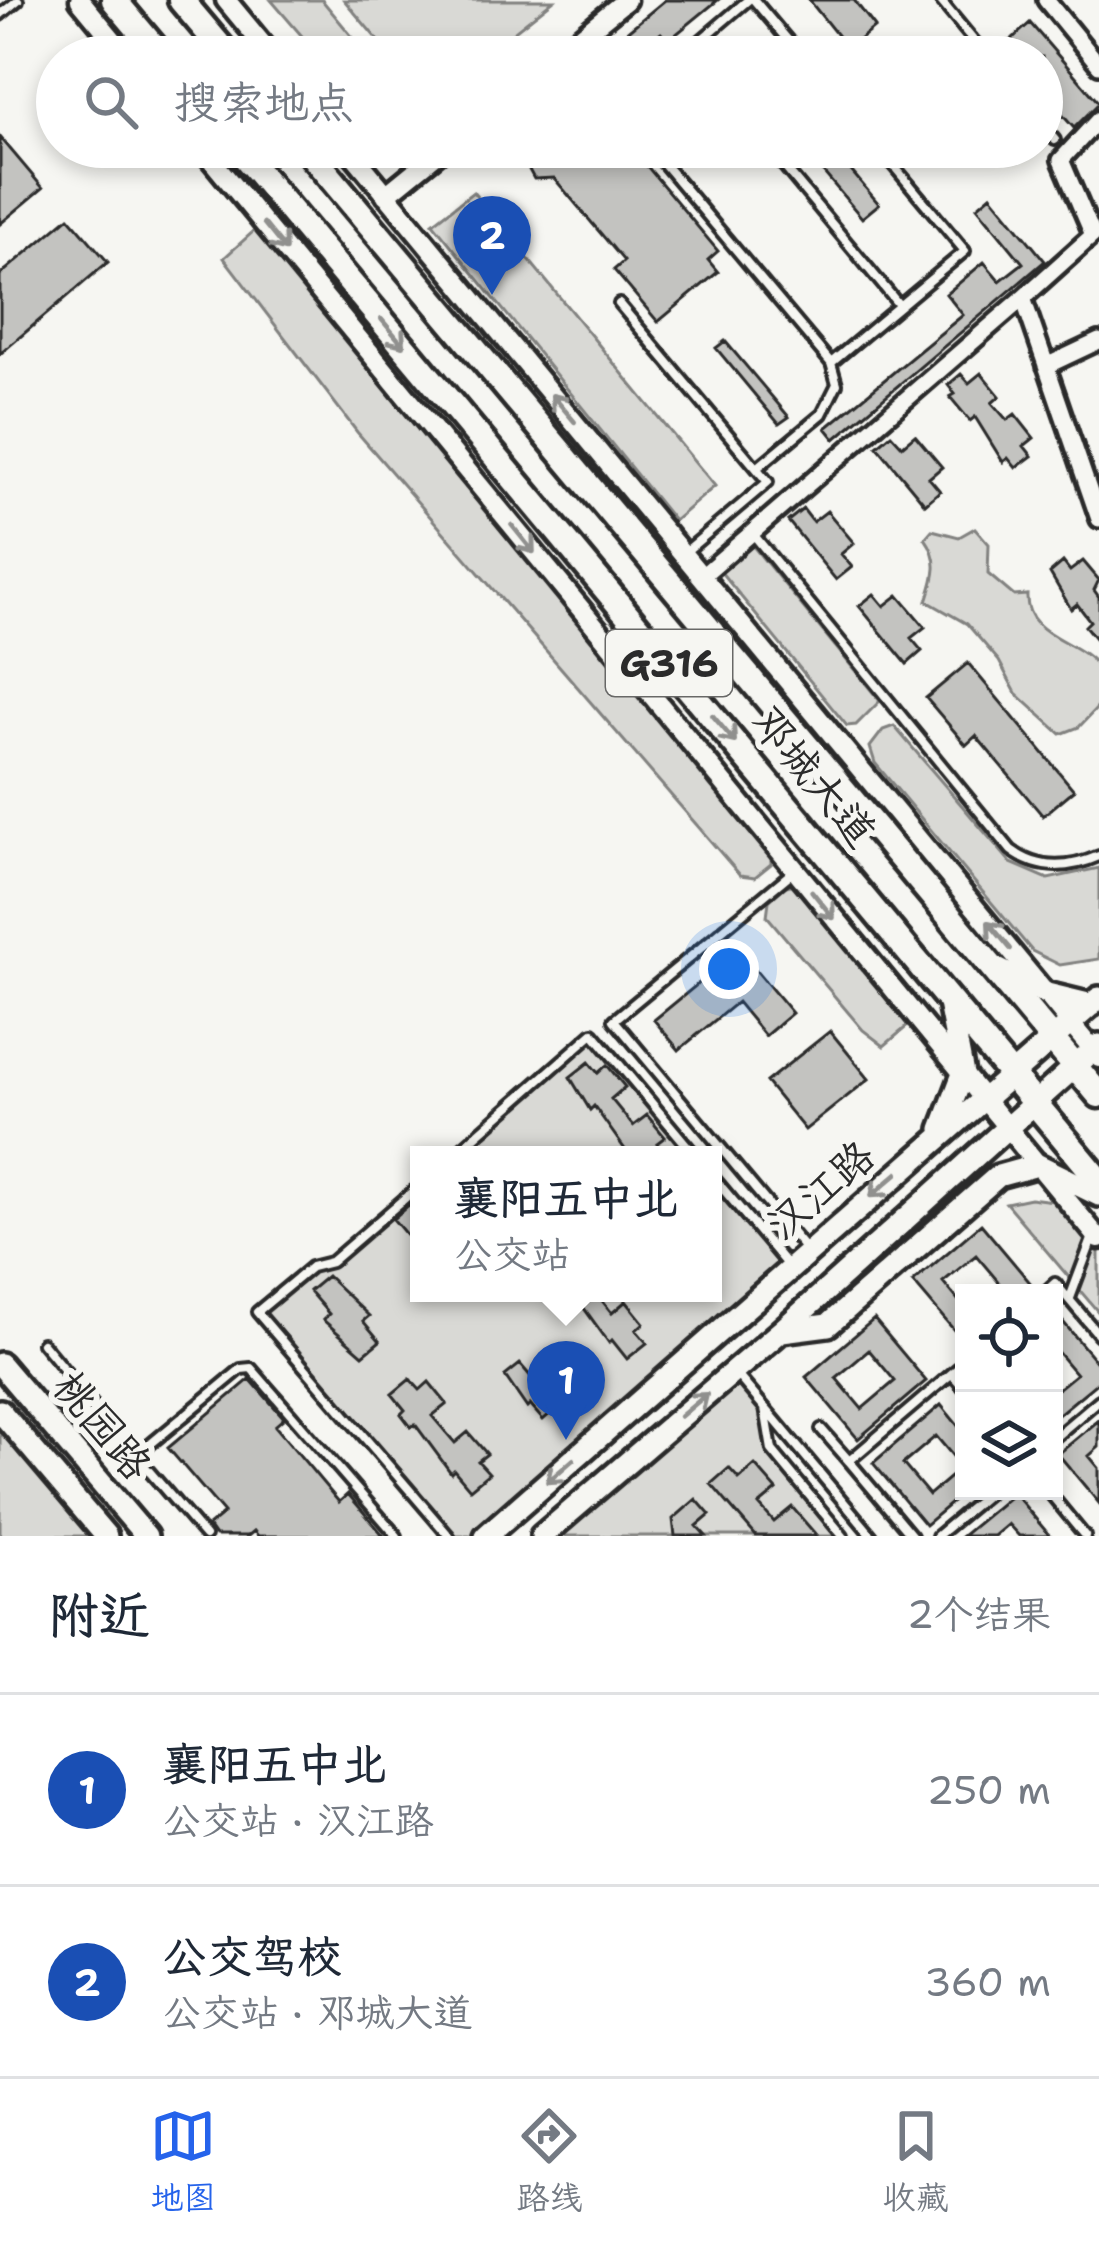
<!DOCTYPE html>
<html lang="zh">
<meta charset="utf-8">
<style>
body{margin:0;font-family:"Shantell Sans","LXGW WenKai TC",sans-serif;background:#f6f6f7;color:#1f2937}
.controls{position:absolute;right:36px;bottom:36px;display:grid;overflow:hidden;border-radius:0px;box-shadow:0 6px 18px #0003}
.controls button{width:108px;height:108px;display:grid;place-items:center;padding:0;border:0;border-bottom:3px solid #e0e1e3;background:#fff;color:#1f2937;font:60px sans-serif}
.you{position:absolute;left:729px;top:969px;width:42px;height:42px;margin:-30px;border:9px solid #fff;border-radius:50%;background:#1a73e8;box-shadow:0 0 0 18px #1a73e833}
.badge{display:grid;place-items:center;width:78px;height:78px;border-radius:50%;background:#2563eb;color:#fff;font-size:39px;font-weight:700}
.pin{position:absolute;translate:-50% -99px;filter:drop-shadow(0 3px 6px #0008)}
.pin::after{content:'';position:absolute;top:63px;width:42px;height:36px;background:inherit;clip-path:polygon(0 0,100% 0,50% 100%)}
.popup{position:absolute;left:410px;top:1146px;width:312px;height:156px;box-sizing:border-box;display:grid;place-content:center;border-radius:0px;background:#fff;filter:drop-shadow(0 3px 9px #0005);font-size:39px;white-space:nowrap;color:#747a83}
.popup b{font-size:45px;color:#1f2937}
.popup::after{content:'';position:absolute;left:50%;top:100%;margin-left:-24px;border:24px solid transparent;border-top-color:#fff}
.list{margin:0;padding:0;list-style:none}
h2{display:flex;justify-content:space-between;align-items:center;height:156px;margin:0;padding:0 48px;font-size:51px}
h2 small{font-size:39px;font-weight:400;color:#747a83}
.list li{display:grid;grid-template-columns:78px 1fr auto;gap:36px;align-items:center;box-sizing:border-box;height:192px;padding:0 48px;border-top:3px solid #e0e1e3}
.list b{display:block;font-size:45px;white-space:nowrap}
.list p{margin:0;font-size:39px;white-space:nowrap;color:#747a83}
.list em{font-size:39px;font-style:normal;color:#747a83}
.icon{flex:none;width:66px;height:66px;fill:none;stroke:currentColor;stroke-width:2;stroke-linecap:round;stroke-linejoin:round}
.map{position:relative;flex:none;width:1099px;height:1536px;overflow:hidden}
.search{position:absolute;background:#fff;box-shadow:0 6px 18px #0003;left:36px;right:36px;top:36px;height:132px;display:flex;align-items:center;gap:30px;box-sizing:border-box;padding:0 42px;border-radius:66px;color:#747a83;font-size:45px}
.sheet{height:540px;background:#fff}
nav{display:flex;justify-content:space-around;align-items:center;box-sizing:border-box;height:168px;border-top:3px solid #e0e1e3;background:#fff;font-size:33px;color:#747a83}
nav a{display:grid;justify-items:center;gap:6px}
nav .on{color:#2563eb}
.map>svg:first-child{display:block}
.green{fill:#d9d9d5;stroke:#828280;stroke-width:3}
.building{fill:#c3c3c0;stroke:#2b2b2b;stroke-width:3;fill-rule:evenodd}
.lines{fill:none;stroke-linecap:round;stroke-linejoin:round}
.service-casing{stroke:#2b2b2b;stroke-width:16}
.minor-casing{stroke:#2b2b2b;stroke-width:24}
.tertiary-casing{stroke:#2b2b2b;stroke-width:27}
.secondary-casing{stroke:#2b2b2b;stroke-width:30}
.trunk-casing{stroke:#2b2b2b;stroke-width:33}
.service{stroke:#f6f6f2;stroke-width:8}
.minor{stroke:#f6f6f2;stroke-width:15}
.tertiary{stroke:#f6f6f2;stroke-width:18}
.secondary{stroke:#f6f6f2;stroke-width:21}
.trunk{stroke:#f6f6f2;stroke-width:24}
.oneway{stroke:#90908e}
.labels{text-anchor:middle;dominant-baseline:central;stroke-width:12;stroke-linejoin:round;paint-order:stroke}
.shield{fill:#f6f6f2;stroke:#686867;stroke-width:3}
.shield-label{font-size:39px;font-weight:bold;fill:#2b2b2b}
.street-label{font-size:42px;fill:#2b2b2b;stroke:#f6f6f2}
</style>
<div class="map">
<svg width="1099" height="1536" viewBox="0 0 1099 1536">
<rect width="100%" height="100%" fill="#f6f6f2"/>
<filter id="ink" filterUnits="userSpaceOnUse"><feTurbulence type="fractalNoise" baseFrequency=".00833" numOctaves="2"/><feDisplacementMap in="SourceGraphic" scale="24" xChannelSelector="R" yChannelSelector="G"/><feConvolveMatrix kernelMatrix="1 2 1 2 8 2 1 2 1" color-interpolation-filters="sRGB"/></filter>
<g filter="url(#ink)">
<path class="green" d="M 271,0 L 322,0 L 369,57 L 320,57 Z
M 344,0 L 554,0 L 482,57 L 392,57 Z
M 473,192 L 715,486 L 674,521 L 433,223 Z
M 263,223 L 771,840 L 771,864 L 755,877 L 740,875 L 357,432 L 224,258 Z
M 975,528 L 989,544 L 988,574 L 1014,596 L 1027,595 C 1025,637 1079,639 1099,668 L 1099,706 L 1079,727 L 1061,734 L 1016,693 L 999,661 L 967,624 L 927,601 C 935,577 941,560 925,538 L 932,530 L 959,537 Z
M 745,544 L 752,545 L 880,701 L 856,725 L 847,726 L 720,571 Z
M 894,726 L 1011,863 L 1048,879 L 1099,868 L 1099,959 L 1060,965 L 1032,951 L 875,763 L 870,747 L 883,730 Z
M 805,882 L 910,1024 L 884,1046 L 863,1030 L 767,916 L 769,901 L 786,886 Z
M 593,1033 L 695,1155 L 454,1155 Z
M 713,1177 L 790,1269 L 486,1536 L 449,1536 L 257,1312 L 311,1267 L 331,1262 L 419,1186 L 419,1293 L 713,1293 Z
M 1030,1198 L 1069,1203 L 1099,1239 L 1099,1313 L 1006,1203 Z
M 734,1371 L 765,1408 L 772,1450 L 845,1536 L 542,1536 Z
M 0,1411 L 106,1536 L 0,1536 Z"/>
<path class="building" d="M 665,0 L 718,0 L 668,41 L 661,33 L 646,45 L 638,36 L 613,57 L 596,57 Z
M 809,0 L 854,0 L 875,27 L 848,49 Z
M 1030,23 L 1099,103 L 1074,128 L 1042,92 L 1042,57 L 1012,57 L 1003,47 Z
M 0,137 L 43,188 L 0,224 Z
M 508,147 L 631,147 L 718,251 L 708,260 L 718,272 L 658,322 L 614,270 L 624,261 L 554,178 L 534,179 L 522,157 L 519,160 Z
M 802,147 L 831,147 L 879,204 L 862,218 Z
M 991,195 L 1045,261 L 835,439 L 826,428 L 963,315 L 946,294 L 984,262 L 1000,281 L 1023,263 L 977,207 Z
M 69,217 L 108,262 L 0,354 L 0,275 Z
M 725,341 L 789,417 L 779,424 L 716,348 Z
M 981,373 L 1000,396 L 992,403 L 1007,420 L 1015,414 L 1034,438 L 1024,446 L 1032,456 L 1016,468 L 1008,458 L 1003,462 L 975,417 L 970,421 L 950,397 L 955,394 L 948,385 L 961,374 L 969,383 Z
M 891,434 L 902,446 L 915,435 L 942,467 L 929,478 L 940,491 L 925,504 L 877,446 Z
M 803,509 L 813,522 L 827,511 L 854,543 L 841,554 L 852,567 L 836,580 L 788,521 Z
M 1083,561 L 1099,580 L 1094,590 L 1099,597 L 1099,643 L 1085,626 L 1090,621 L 1077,604 L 1071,609 L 1050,573 L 1063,562 L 1070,571 Z
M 874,594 L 884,606 L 898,595 L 925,627 L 911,638 L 922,651 L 907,664 L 859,606 Z
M 968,663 L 1074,790 L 1043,816 L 976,736 L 966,745 L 926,698 Z
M 739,950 L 792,1013 L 765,1036 L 737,1002 L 679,1050 L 654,1020 Z
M 830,1031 L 869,1079 L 805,1130 L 766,1082 Z
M 589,1062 L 598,1073 L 607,1065 L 625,1087 L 611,1099 L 633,1126 L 647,1115 L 665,1137 L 657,1143 L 666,1155 L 629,1155 L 594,1106 L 590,1110 L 570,1077 Z
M 410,1204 L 419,1215 L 419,1262 L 407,1248 L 413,1243 L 393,1219 Z
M 981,1224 L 1033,1286 L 1025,1293 L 994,1293 L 1002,1286 L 976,1255 L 943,1282 L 964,1307 L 964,1342 L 913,1282 Z
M 327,1276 L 369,1316 L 363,1321 L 380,1341 L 363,1355 L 323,1320 L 329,1314 L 309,1291 Z
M 573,1293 L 596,1293 L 612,1313 L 626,1301 L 644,1323 L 636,1330 L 647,1343 L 627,1359 L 612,1340 L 609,1343 Z
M 1054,1311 L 1099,1365 L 1099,1381 L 1054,1418 L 1054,1392 L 1076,1374 L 1054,1348 Z
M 874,1319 L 926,1381 L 858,1439 L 806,1377 ZM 869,1350 L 895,1381 L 862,1409 L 836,1378 Z
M 520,1364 L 532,1378 L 540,1371 L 554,1388 L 547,1395 L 558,1407 L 543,1420 L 530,1405 L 527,1408 L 505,1376 Z
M 250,1379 L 284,1418 L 275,1426 L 339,1502 L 348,1494 L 384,1536 L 258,1536 L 254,1531 L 248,1536 L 215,1536 L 208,1526 L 224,1513 L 168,1448 Z
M 410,1379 L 420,1390 L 429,1382 L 447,1404 L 432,1416 L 455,1443 L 468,1432 L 487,1454 L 478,1461 L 489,1473 L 470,1489 L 454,1470 L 451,1473 L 415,1424 L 411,1427 L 401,1414 L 405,1410 L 392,1394 Z
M 941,1405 L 964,1433 L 964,1492 L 925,1525 L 873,1463 ZM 936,1436 L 962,1467 L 929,1495 L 903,1464 Z
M 1099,1420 L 1099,1447 L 1089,1456 L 1099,1468 L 1099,1503 L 1058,1454 Z
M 755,1465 L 777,1490 L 759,1505 L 774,1522 L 792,1507 L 817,1536 L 756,1536 L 711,1484 L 729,1468 L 739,1479 Z
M 1014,1493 L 1050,1536 L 1019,1536 L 1008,1524 L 994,1536 L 962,1536 Z
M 696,1499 L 710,1515 L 697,1526 L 706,1536 L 675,1536 L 673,1519 Z"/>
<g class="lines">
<g class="service-casing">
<path id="service" d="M 754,0 L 802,57
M 940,0 L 987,57
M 0,15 L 18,0
M 681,57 L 748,0
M 1042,124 L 1055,140
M 650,147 L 831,363 L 965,251 L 878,147
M 768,147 L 899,305
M 619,304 L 768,482 L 684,553
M 757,468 L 822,414 L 837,384 L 831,363
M 753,534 L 1011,850 C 1038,871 1069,869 1099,856
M 795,870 L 614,1020 L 807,1251
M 454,1155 L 593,1033 L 695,1155
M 713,1177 L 789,1267
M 419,1186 L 331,1262 L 311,1267 L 257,1312 L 449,1536
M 1044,1293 L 1055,1283 L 1099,1335
M 1070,1298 L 1094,1234
M 42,1343 L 136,1456
M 952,1374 L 964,1388
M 738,1376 L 765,1408 L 772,1450 L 843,1536
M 766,1409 L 872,1536
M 821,1429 L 849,1461
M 1054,1438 L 1099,1400
M 1048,1491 L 1085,1536
M 205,1536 L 136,1456 L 241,1369 L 251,1368 L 397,1536
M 912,1536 L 849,1461 L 964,1363
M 937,1536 L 991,1491"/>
</g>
<g class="minor-casing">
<path id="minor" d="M 1046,0 L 1099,65
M 1023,298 L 1093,235 L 1061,160 L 1099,119
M 1046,366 L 1099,341
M 702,576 L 1023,298 L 1099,519"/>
</g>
<g class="tertiary-casing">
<path id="tertiary" d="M 80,0 L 127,57
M 226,0 L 273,57
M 556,57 L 626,0
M 201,147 L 1099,1239
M 347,147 L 1099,1058
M 386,195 L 445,147"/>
</g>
<g class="secondary-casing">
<path id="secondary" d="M 997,969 L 1047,994 L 1092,1005
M 942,1129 L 963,1074 L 948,998
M 782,1331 L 828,1325 L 998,1176 L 1038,1165 L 1099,1195
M 0,1364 L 146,1536
M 0,1411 L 106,1536
M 486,1536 L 1099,998
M 542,1536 L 781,1331 L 1099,1045"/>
</g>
<g class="trunk-casing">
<path id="trunk" d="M 114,0 L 162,57
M 181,0 L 229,57
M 237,147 L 1099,1180
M 305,147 L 1099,1095"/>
</g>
<use href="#service" class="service"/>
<use href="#minor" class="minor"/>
<use href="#tertiary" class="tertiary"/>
<use href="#secondary" class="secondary"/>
<use href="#trunk" class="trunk"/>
</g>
<defs><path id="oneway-shaft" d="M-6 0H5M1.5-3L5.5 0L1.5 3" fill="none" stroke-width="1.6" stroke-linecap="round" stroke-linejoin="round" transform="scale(3)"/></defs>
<g class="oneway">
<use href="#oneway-shaft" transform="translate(275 237) rotate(51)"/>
<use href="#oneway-shaft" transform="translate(393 333) rotate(50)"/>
<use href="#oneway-shaft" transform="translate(563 408) rotate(-130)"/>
<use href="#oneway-shaft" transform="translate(523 539) rotate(51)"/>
<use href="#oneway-shaft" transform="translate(724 729) rotate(50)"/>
<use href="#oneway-shaft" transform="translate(823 905) rotate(51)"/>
<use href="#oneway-shaft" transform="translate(999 935) rotate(-130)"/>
<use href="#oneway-shaft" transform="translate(884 1185) rotate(139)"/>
<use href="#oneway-shaft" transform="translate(694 1405) rotate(-40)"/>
<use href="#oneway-shaft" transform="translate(560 1471) rotate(139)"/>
</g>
</g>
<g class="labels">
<rect class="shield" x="606" y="630" width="126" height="66" rx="9"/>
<g class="shield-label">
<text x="669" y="663">G316</text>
</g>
<g class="street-label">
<text transform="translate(814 776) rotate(50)">邓城大道</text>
<text transform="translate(820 1190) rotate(-41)">汉江路</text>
<text transform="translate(103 1425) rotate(50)">桃园路</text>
</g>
</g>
</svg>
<div class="controls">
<button><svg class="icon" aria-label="locate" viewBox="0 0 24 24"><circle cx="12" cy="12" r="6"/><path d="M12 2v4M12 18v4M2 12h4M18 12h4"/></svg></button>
<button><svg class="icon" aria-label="layers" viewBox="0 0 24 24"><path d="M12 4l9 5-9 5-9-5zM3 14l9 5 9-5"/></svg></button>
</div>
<div class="you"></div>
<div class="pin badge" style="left:566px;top:1440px;background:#1a4fb4">1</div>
<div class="popup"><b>襄阳五中北</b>公交站</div>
<div class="pin badge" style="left:492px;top:295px;background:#1a4fb4">2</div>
<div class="search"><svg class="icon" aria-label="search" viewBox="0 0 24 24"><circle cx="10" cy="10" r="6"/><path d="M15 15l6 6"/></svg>搜索地点</div>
</div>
<section class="sheet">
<h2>附近<small>2个结果</small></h2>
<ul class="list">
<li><span class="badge" style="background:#1a4fb4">1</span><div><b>襄阳五中北</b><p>公交站 · 汉江路</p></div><em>250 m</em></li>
<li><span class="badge" style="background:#1a4fb4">2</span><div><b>公交驾校</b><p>公交站 · 邓城大道</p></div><em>360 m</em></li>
</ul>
</section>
<nav>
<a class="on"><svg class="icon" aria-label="map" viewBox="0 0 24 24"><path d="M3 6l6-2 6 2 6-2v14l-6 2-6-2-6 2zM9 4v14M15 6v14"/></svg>地图</a>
<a><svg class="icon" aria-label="directions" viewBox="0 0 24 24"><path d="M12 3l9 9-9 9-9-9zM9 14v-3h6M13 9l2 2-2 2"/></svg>路线</a>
<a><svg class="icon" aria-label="saved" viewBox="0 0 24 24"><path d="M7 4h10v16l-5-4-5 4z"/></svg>收藏</a>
</nav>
